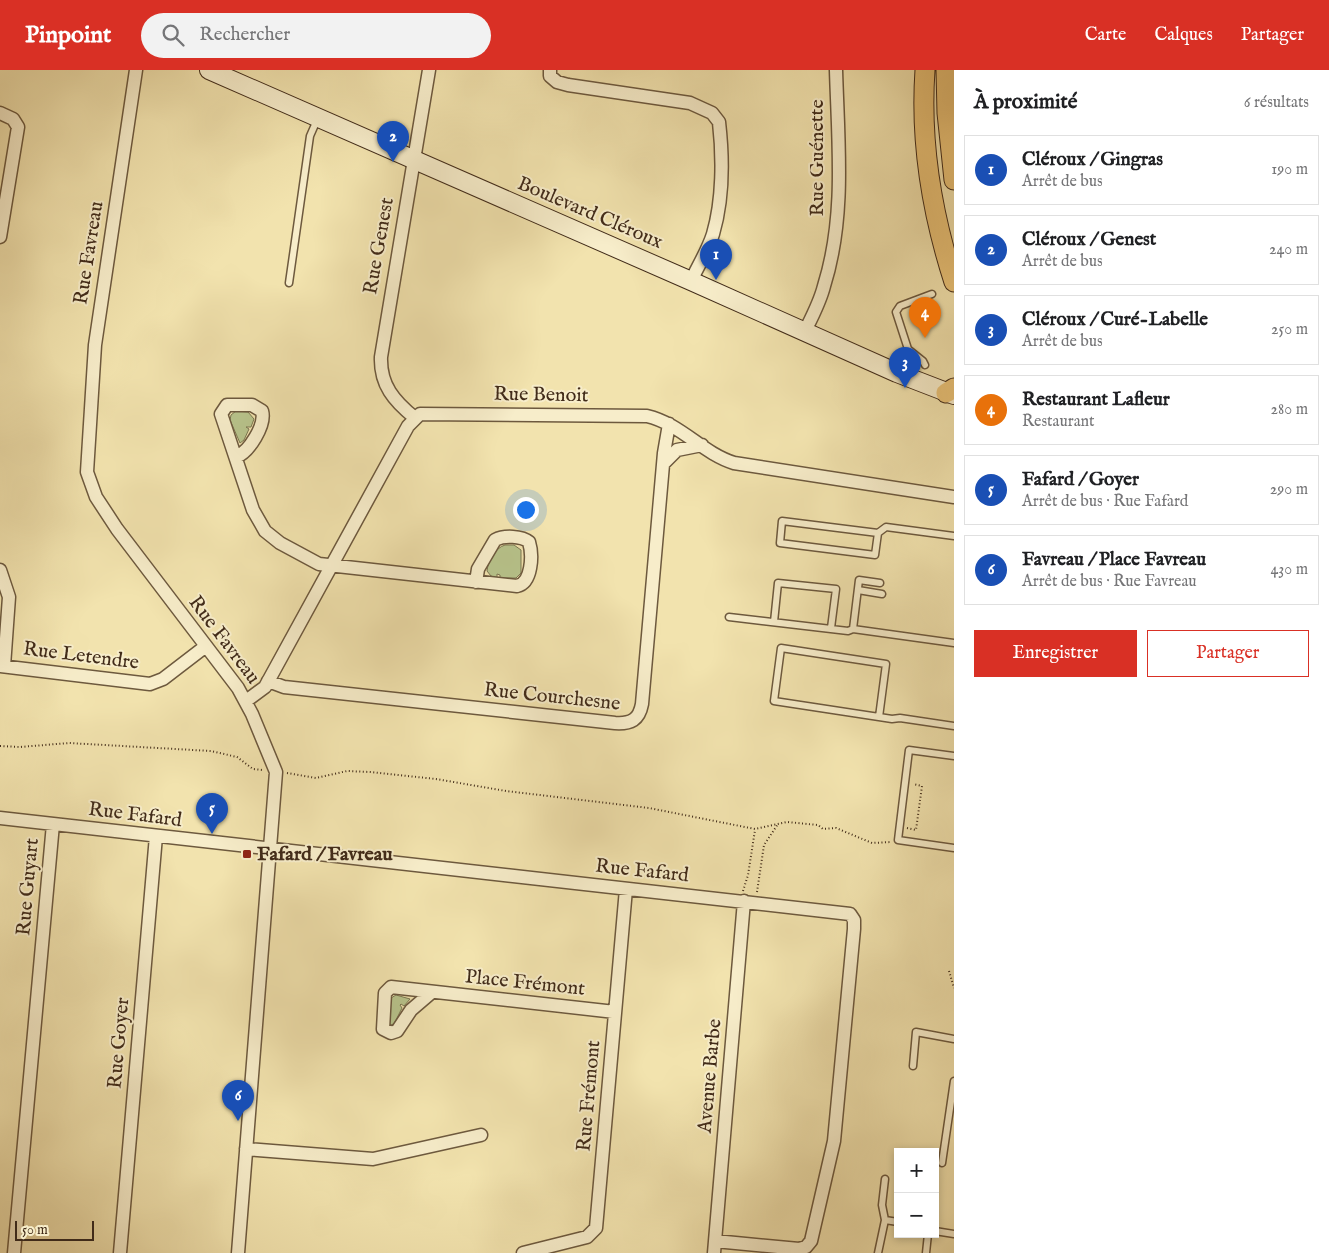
<!DOCTYPE html>
<html lang="fr">
<meta charset="utf-8">
<style>
body{margin:0;font-family:"IM FELL English",serif;background:#f2f2f2;color:#202124}
.controls{position:absolute;right:15px;bottom:15px;display:grid;overflow:hidden;border-radius:0px;box-shadow:0 2px 8px #0003}
.controls button{width:45px;height:45px;display:grid;place-items:center;padding:0;border:0;border-bottom:1px solid #e0e0e0;background:#fff;color:#202124;font:25px sans-serif}
.scale{position:absolute;left:15px;bottom:12px;width:79px;box-sizing:border-box;padding-left:5px;border:2px solid #412b19;border-top:0;font-size:14px;line-height:18px;white-space:nowrap;color:#412b19;-webkit-text-stroke:4px #f7edca;paint-order:stroke}
.you{position:absolute;left:525px;top:439px;width:18px;height:18px;margin:-12px;border:4px solid #fff;border-radius:50%;background:#1a73e8;box-shadow:0 0 0 8px #1a73e833}
.badge{display:grid;place-items:center;width:32px;height:32px;border-radius:50%;background:#d93025;color:#fff;font-size:16px;font-weight:700}
.pin{position:absolute;translate:-50% -41px;filter:drop-shadow(0 1px 2px #0008)}
.pin::after{content:'';position:absolute;top:26px;width:18px;height:15px;background:inherit;clip-path:polygon(0 0,100% 0,50% 100%)}
.list{margin:0;padding:0;list-style:none}
h2{display:flex;justify-content:space-between;align-items:center;height:65px;margin:0;padding:0 20px;font-size:21px}
h2 small{font-size:16px;font-weight:400;color:#757577}
.list li{display:grid;grid-template-columns:32px 1fr auto;gap:15px;align-items:center;box-sizing:border-box;height:70px;margin:0 10px 10px;padding:0 10px;border:1px solid #e0e0e0;border-radius:0px}
.list b{display:block;font-size:19px;white-space:nowrap}
.list p{margin:0;font-size:16px;white-space:nowrap;color:#757577}
.list em{font-size:16px;font-style:normal;color:#757577}
.actions{display:flex;gap:10px;padding:15px 20px}
.actions a{flex:1;padding:11px 0;border:1px solid #d93025;border-radius:0px;text-align:center;font-size:18px;color:#d93025}
.actions .main{background:#d93025;color:#fff}
.icon{flex:none;width:28px;height:28px;fill:none;stroke:currentColor;stroke-width:2;stroke-linecap:round;stroke-linejoin:round}
.map{position:relative;flex:none;width:954px;height:1183px;overflow:hidden}
header{display:flex;align-items:center;gap:30px;box-sizing:border-box;height:70px;padding:0 25px;background:#d93025;color:#fff}
header strong{font-size:24px}
nav{display:flex;gap:28px;margin-inline-start:auto;font-size:18px}
.search{width:350px;height:45px;background:#f2f2f2;display:flex;align-items:center;gap:12px;box-sizing:border-box;padding:0 18px;border-radius:28px;color:#757577;font-size:19px}
main{display:flex}
aside{flex:1;background:#fff}
.map>svg:first-child{display:block}
.green{fill:#b8c48c;stroke:#7c7852}
.lines{fill:none;stroke-linecap:round;stroke-linejoin:round}
.lane-casing{stroke:#6d593e;stroke-width:9}
.street-casing{stroke:#6d593e;stroke-width:15}
.secondary-casing{stroke:#412b19;stroke-width:20}
.primary-casing{stroke:#412b19;stroke-width:21}
.path{stroke:#412b19;stroke-width:2;stroke-dasharray:1 2.5;stroke-linecap:butt}
.lane{stroke:#f7edca;stroke-width:6}
.street{stroke:#f7edca;stroke-width:12}
.secondary{stroke:#f7edca;stroke-width:18}
.primary{stroke:#e9c277;stroke-width:19}
.poi-dot{fill:#8f2418;stroke:#f7edca;stroke-width:2}
.labels{text-anchor:middle;dominant-baseline:central;stroke-width:4;stroke-linejoin:round;paint-order:stroke}
.street-label{font-size:20px;fill:#412b19;stroke:#f7edca}
.poi-label{font-size:20px;font-weight:bold;fill:#412b19;stroke:#f7edca;text-anchor:start}
</style>
<header>
<strong>Pinpoint</strong>
<div class="search"><svg class="icon" aria-label="search" viewBox="0 0 24 24"><circle cx="10" cy="10" r="6"/><path d="M15 15l6 6"/></svg>Rechercher</div>
<nav><a>Carte</a><a>Calques</a><a>Partager</a></nav>
</header>
<main>
<div class="map">
<svg width="954" height="1183" viewBox="0 0 954 1183">
<rect width="100%" height="100%" fill="#f2e3ae"/>
<filter id="stains"><feTurbulence type="fractalNoise" baseFrequency=".004" numOctaves="4"/><feColorMatrix values="0 0 0 0 .2 0 0 0 0 .09 0 0 0 0 .02 0 0 0 .5 -.17"/></filter>
<radialGradient id="worn" r=".72"><stop offset=".6" stop-color="#630" stop-opacity="0"/><stop offset="1" stop-color="#630" stop-opacity=".3"/></radialGradient>
<path class="green" d="M 236,341 L 248,342 L 254,349 L 251,357 L 246,357 L 249,359 L 244,370 L 240,373 L 230,350 L 231,345 Z
M 505,475 L 514,475 L 521,480 L 521,503 L 516,508 L 500,508 L 500,505 L 497,504 L 497,508 L 491,506 L 487,501 C 488,491 495,478 505,475 Z
M 396,925 L 410,929 L 404,936 L 401,934 L 400,935 L 402,938 L 394,954 L 390,955 L 389,952 L 391,928 Z"/>
<g class="lines">
<g class="lane-casing">
<path id="lane" d="M 289,213 L 310,66 L 317,50
M 925,295 L 923,291 L 908,279 L 896,242 L 900,236 L 932,224
M 878,463 L 782,451 L 780,473 L 875,485 L 878,463 L 886,457 L 954,466
M 858,520 L 882,524
M 729,547 L 848,561 L 853,559 L 954,573
M 774,552 L 778,513 L 836,519 L 831,558
M 853,559 L 859,510 L 880,513
M 879,647 L 774,631 L 781,578 L 886,594 L 879,647 L 892,649 L 900,648 L 954,656
M 954,686 L 909,680 L 898,770 L 954,778
M 913,996 L 916,962 L 954,969
M 942,1093 L 954,1011
M 885,1150 L 898,1152
M 935,1161 L 954,1164
M 878,1183 L 885,1150 L 882,1135 L 885,1109
M 926,1183 L 928,1164"/>
</g>
<g class="street-casing">
<path id="street" d="M 136,0 L 95,275 L 87,402 L 96,427 L 117,459 L 238,618 L 252,644 L 276,702 L 238,1183
M 550,0 L 550,6 L 557,12 L 568,15 L 690,33 L 712,43 L 719,52 C 723,87 723,130 713,164 C 708,180 698,196 691,211
M 0,43 L 13,49 L 18,57 L 0,167
M 805,261 C 812,247 820,232 824,216 C 846,146 838,72 836,0
M 415,348 C 394,331 380,315 381,287 L 429,0
M 236,387 C 249,382 266,355 262,341 L 252,335 L 227,335 L 221,344 L 253,440 L 265,461 L 280,473 L 319,494 L 517,516 C 532,513 533,485 529,472 C 522,466 504,465 495,470 L 478,499 L 476,512
M 663,394 L 677,380 L 702,375
M 0,500 L 9,527 L 4,596
M 0,596 L 150,614 L 163,609 L 206,576
M 268,611 L 284,617 L 615,653 C 631,654 639,650 642,634 L 664,383 L 669,354
M 246,631 L 265,617 L 408,356 L 420,344 L 647,346 C 681,354 702,383 734,393 L 954,427
M 0,748 L 850,844 L 854,850 L 854,859 L 834,1071 L 811,1171 L 806,1177 L 799,1179 L 715,1171
M 432,922 L 411,940 L 397,961 L 391,963 L 383,959 L 385,923 L 391,917 L 615,942
M 246,1079 L 373,1089 L 481,1065
M 14,1183 L 53,754
M 120,1183 L 156,766
M 523,1183 L 587,1167 L 596,1158 L 626,819
M 714,1183 L 744,831"/>
</g>
<g class="secondary-casing">
<path id="secondary" d="M 209,0 L 691,211 L 897,303 L 954,325"/>
</g>
<g class="primary-casing">
<path id="primary" d="M 925,0 C 920,72 932,144 954,212
M 946,0 L 947,43 L 954,110
M 946,323 L 954,318"/>
</g>
<path class="path" d="M 0,676 L 20,677 L 69,673 L 211,681 L 237,687 L 253,699 L 263,700
M 287,703 L 316,708 L 347,701 L 370,702 L 436,709 L 506,721 L 649,738 L 755,759 L 787,752 L 818,755 L 823,759 L 836,758 L 872,773 L 891,772
M 907,758 L 916,760 L 922,716 L 913,714
M 743,821 L 748,805 L 755,760
M 757,822 L 764,775 L 778,754
M 949,901 L 954,918"/>
<use href="#lane" class="lane"/>
<use href="#street" class="street"/>
<use href="#secondary" class="secondary"/>
<use href="#primary" class="primary"/>
</g>
<rect class="poi-dot" x="242" y="779" width="10" height="10" rx="2.5"/>
<g class="labels">
<g class="street-label">
<text transform="translate(817 88) rotate(-90)">Rue Guénette</text>
<text transform="translate(590 143) rotate(23)">Boulevard Cléroux</text>
<text transform="translate(379 176) rotate(-80)">Rue Genest</text>
<text transform="translate(89 183) rotate(-81)">Rue Favreau</text>
<text transform="translate(541 325) rotate(1)">Rue Benoit</text>
<text transform="translate(224 570) rotate(53)">Rue Favreau</text>
<text transform="translate(81 586) rotate(7)">Rue Letendre</text>
<text transform="translate(552 627) rotate(6)">Rue Courchesne</text>
<text transform="translate(135 745) rotate(7)">Rue Fafard</text>
<text transform="translate(642 801) rotate(6)">Rue Fafard</text>
<text transform="translate(28 817) rotate(-85)">Rue Guyart</text>
<text transform="translate(525 913) rotate(6)">Place Frémont</text>
<text transform="translate(119 973) rotate(-85)">Rue Goyer</text>
<text transform="translate(710 1006) rotate(-85)">Avenue Barbe</text>
<text transform="translate(589 1026) rotate(-85)">Rue Frémont</text>
</g>
<g class="poi-label">
<text x="257" y="784">Fafard / Favreau</text>
</g>
</g>
<rect width="100%" height="100%" filter="url(#stains)"/>
<rect width="100%" height="100%" fill="url(#worn)"/>
</svg>
<div class="controls">
<button>+</button>
<button>−</button>
</div>
<div class="scale">50 m</div>
<div class="you"></div>
<div class="pin badge" style="left:716px;top:210px;background:#1a4fb4">1</div>
<div class="pin badge" style="left:393px;top:92px;background:#1a4fb4">2</div>
<div class="pin badge" style="left:905px;top:318px;background:#1a4fb4">3</div>
<div class="pin badge" style="left:925px;top:268px;background:#e8710a">4</div>
<div class="pin badge" style="left:212px;top:764px;background:#1a4fb4">5</div>
<div class="pin badge" style="left:238px;top:1051px;background:#1a4fb4">6</div>
</div>
<aside>
<h2>À proximité<small>6 résultats</small></h2>
<ul class="list">
<li><span class="badge" style="background:#1a4fb4">1</span><div><b>Cléroux / Gingras</b><p>Arrêt de bus</p></div><em>190 m</em></li>
<li><span class="badge" style="background:#1a4fb4">2</span><div><b>Cléroux / Genest</b><p>Arrêt de bus</p></div><em>240 m</em></li>
<li><span class="badge" style="background:#1a4fb4">3</span><div><b>Cléroux / Curé-Labelle</b><p>Arrêt de bus</p></div><em>250 m</em></li>
<li><span class="badge" style="background:#e8710a">4</span><div><b>Restaurant Lafleur</b><p>Restaurant</p></div><em>280 m</em></li>
<li><span class="badge" style="background:#1a4fb4">5</span><div><b>Fafard / Goyer</b><p>Arrêt de bus · Rue Fafard</p></div><em>290 m</em></li>
<li><span class="badge" style="background:#1a4fb4">6</span><div><b>Favreau / Place Favreau</b><p>Arrêt de bus · Rue Favreau</p></div><em>430 m</em></li>
</ul>
<div class="actions"><a class="main">Enregistrer</a><a>Partager</a></div>
</aside>
</main>
